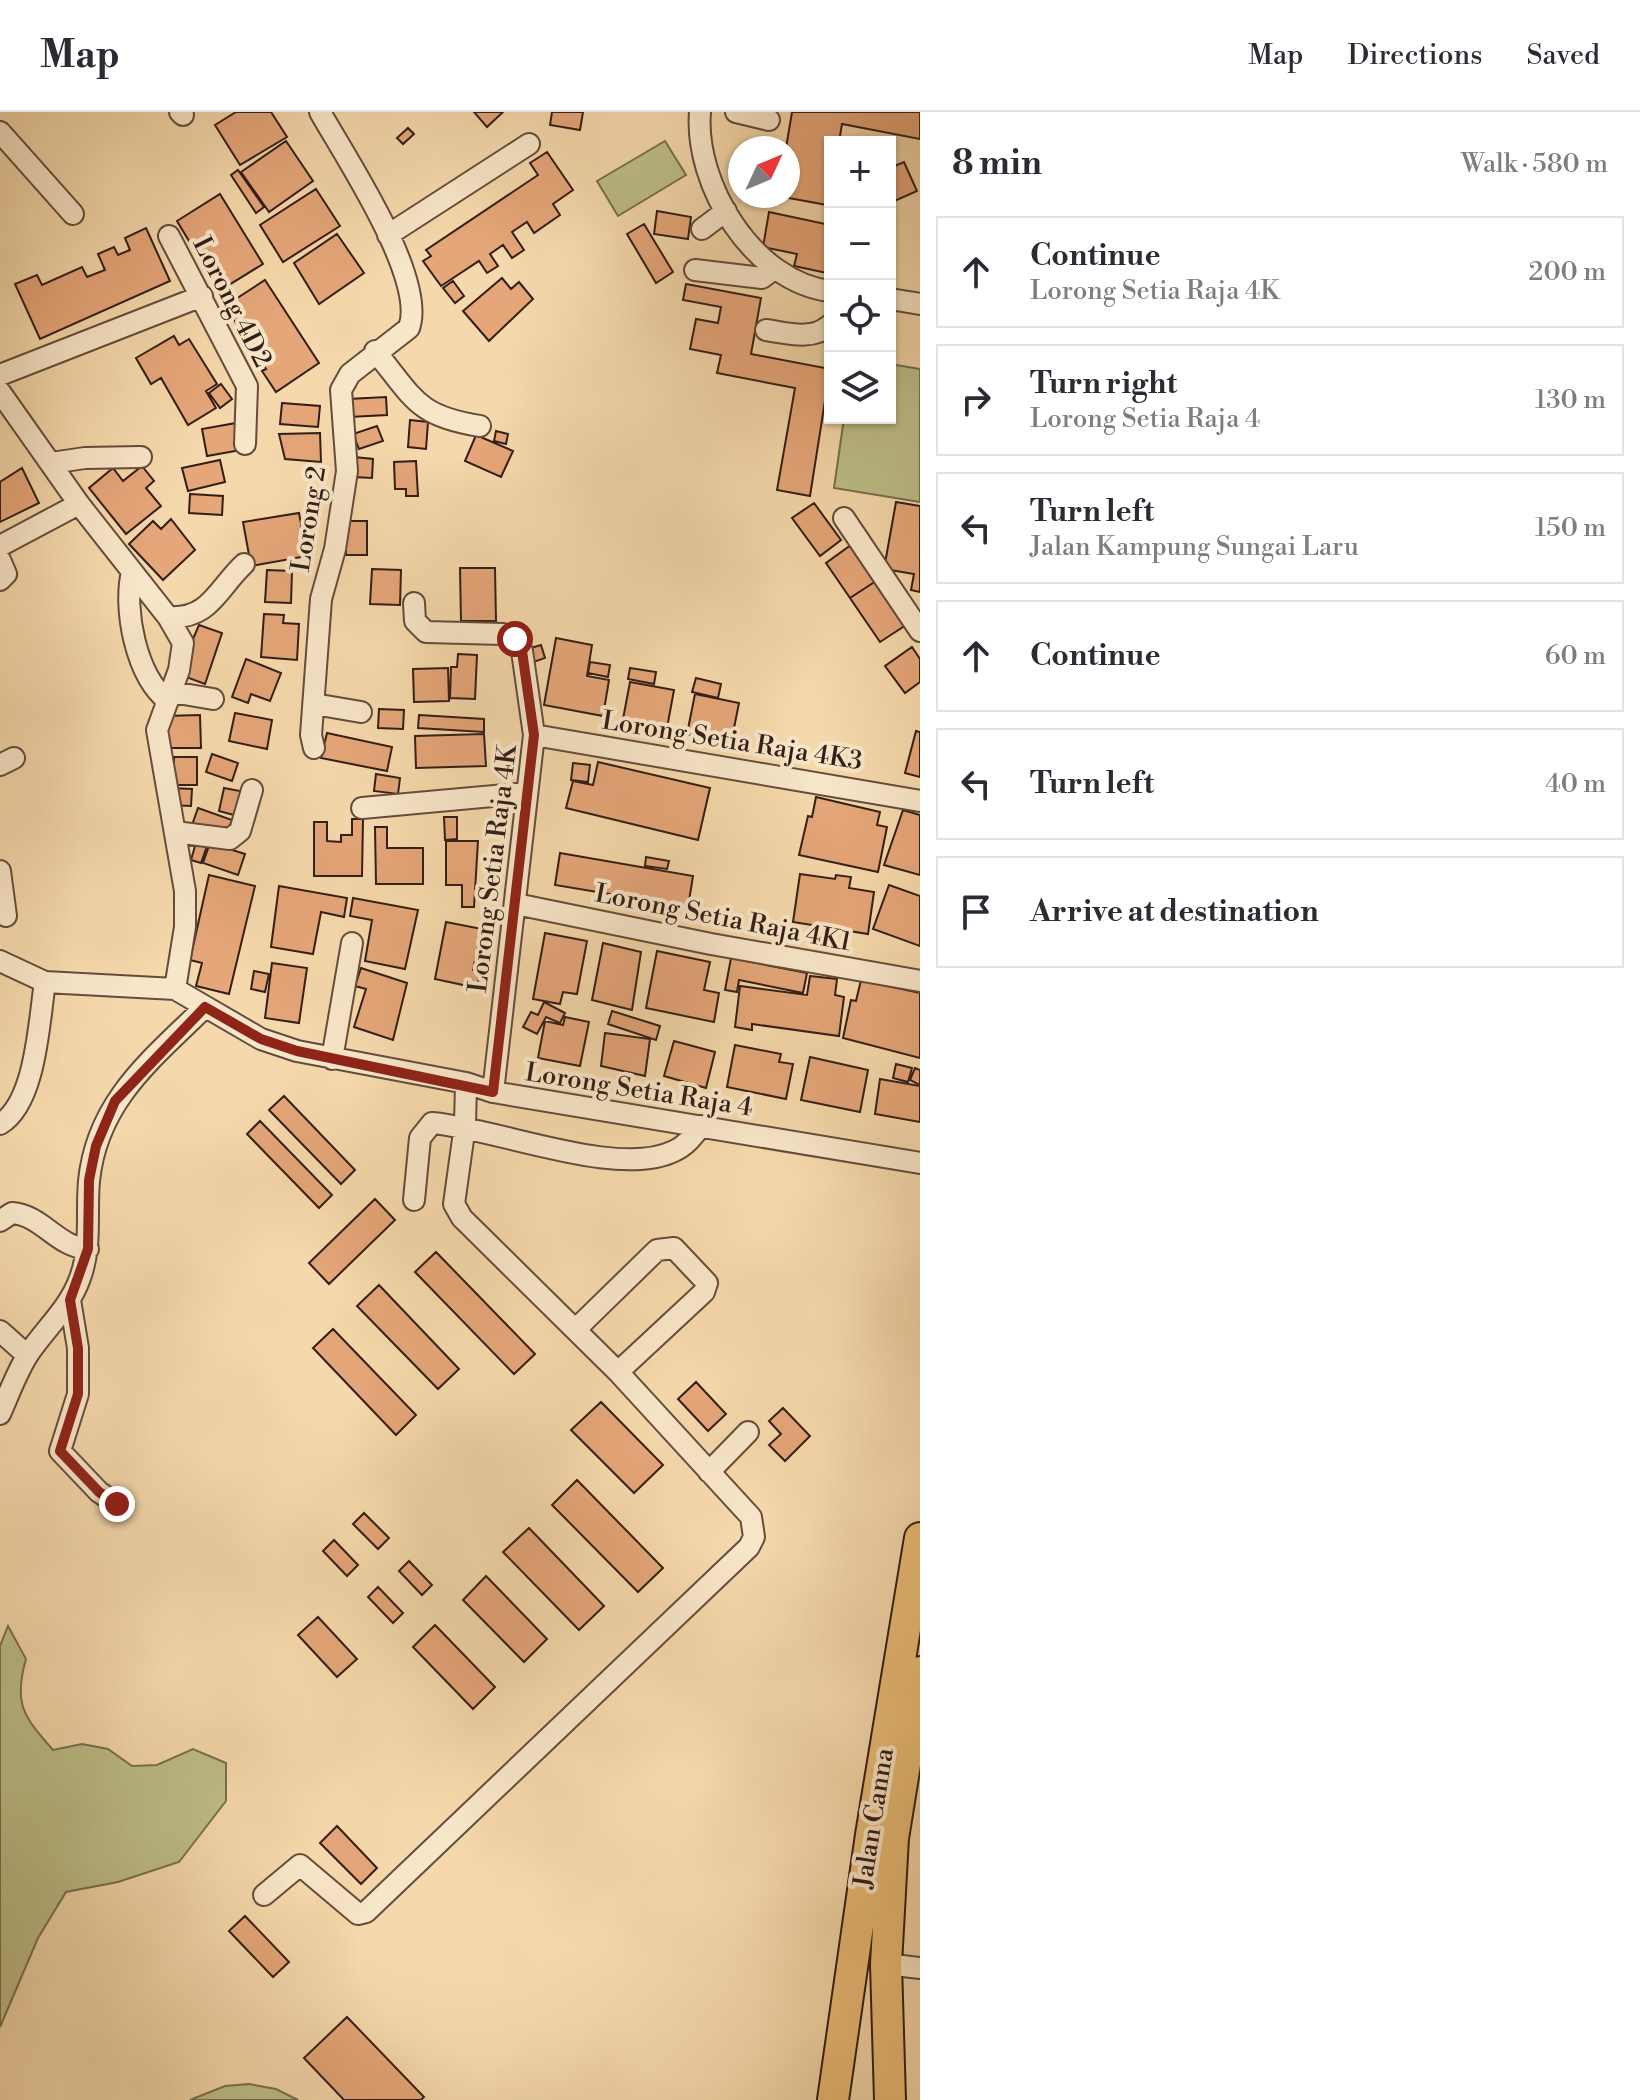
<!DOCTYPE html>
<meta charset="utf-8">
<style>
body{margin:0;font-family:"Libre Bodoni",serif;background:#f2f2f3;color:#2b2b33}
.controls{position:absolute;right:24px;top:24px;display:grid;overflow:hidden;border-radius:0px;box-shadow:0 2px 6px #0004}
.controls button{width:72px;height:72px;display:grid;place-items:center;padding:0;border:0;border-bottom:2px solid #e1e1e2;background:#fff;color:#2b2b33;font:40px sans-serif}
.compass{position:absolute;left:728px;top:24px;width:72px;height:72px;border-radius:50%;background:#fff;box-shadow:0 2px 6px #0004;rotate:46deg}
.stop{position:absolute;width:24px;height:24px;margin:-18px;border:6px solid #8f2418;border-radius:50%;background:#fff}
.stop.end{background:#8f2418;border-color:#fff;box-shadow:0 2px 8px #0008}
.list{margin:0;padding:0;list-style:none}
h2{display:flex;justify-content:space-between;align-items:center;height:104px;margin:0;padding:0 32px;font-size:34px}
h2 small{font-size:26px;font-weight:400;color:#7c7c81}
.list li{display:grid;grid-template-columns:52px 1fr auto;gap:24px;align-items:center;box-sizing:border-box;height:112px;margin:0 16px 16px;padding:0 16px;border:2px solid #e1e1e2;border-radius:0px}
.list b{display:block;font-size:30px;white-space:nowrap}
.list p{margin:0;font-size:26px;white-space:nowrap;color:#7c7c81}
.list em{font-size:26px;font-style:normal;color:#7c7c81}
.icon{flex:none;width:44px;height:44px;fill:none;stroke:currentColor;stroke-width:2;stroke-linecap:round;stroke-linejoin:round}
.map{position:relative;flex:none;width:920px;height:1988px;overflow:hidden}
header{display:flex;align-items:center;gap:48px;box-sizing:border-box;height:112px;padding:0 40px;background:#fff;border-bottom:2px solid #e1e1e2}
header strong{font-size:38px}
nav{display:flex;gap:44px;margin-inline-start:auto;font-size:28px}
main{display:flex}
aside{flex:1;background:#fff}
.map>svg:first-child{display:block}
.green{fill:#bdbe88;stroke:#786e50;stroke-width:2}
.building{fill:#e5a679;stroke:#331e17;stroke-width:2}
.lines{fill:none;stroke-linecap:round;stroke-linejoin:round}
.minor-casing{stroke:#644c3c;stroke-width:24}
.highway-casing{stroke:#331e17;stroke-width:34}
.minor{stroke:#f8e6c8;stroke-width:20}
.highway{stroke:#eabc76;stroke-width:30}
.route{stroke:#8f2418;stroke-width:10}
.labels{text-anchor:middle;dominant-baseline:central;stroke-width:8;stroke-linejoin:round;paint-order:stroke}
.street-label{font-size:26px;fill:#331e17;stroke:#f8e6c8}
</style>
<header>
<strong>Map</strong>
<nav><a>Map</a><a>Directions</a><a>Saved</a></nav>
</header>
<main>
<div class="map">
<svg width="920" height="1988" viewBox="0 0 920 1988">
<rect width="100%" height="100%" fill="#f5d8ab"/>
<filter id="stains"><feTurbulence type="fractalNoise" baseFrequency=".0025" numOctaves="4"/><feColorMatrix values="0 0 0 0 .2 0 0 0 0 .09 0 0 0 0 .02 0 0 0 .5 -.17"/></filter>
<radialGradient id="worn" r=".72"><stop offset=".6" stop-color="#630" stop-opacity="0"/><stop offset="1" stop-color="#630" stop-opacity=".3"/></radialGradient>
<path class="green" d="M 665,29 L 686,63 L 618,104 L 597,69 Z
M 890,252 L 920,257 L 920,390 L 834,376 L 844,306 L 890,306 Z
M 8,1514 L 26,1547 C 13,1592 24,1605 53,1638 L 82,1632 L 108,1637 L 132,1654 L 157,1653 L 193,1637 L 226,1651 L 226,1689 L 179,1750 L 118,1770 L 66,1780 L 38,1826 L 0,1915 L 0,1534 Z
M 249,1972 L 276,1977 L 298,1988 L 190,1988 L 225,1974 Z"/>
<path class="building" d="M 236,0 L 271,0 L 287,25 L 240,53 L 215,13 Z
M 474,0 L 503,0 L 487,15 Z
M 552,0 L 583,0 L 580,18 L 550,13 Z
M 792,0 L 920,0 L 920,27 L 842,12 L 839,30 L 830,30 L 827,93 L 778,84 L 788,84 L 786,36 Z
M 408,16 L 414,22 L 403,32 L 397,26 Z
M 286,29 L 313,69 L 269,100 L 241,60 Z
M 547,40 L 573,78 L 553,92 L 560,103 L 534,121 L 527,110 L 512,120 L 524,138 L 512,146 L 503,133 L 490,142 L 498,154 L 487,161 L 479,149 L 441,174 L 423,149 L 431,144 L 426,138 L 538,63 L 530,51 Z
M 904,50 L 917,79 L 890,91 L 890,56 Z
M 238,58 L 264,95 L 256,101 L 231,63 Z
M 316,77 L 340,114 L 283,150 L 260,113 Z
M 220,82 L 263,152 L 219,179 L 177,109 Z
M 657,99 L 691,105 L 688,127 L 654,122 Z
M 769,100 L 830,113 L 827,161 L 794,154 L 797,142 L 763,135 Z
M 644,112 L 673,160 L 656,171 L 627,122 Z
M 146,116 L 170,169 L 40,227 L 15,172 L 37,163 L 42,173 L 82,155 L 87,165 L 105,158 L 98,142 L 114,135 L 118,143 L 130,138 L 125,126 Z
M 337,122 L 364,161 L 319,192 L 294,151 Z
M 502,166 L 511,177 L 519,170 L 533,187 L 489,229 L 463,199 Z
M 265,168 L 319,251 L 276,280 L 262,259 L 266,257 L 225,194 Z
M 453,169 L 464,184 L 455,191 L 443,176 Z
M 686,172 L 761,186 L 751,242 L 830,257 L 810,384 L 777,378 L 795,276 L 717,261 L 721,243 L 690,237 L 696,207 L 718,211 L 721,195 L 683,188 Z
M 174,224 L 179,233 L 189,227 L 217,272 L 206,279 L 216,296 L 188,313 L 161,266 L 151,272 L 136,246 Z
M 221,272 L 232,287 L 220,296 L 209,281 Z
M 386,285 L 387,303 L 349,305 L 348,287 Z
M 282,291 L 320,294 L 318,315 L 280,312 Z
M 410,308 L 428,310 L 426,337 L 408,335 Z
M 236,311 L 241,338 L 207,344 L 202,317 Z
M 377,314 L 383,329 L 359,337 L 353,322 Z
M 496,319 L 508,322 L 506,332 L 494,329 Z
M 320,321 L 321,350 L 285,347 L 279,322 Z
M 476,323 L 513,339 L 501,365 L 465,349 Z
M 354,345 L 373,347 L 372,366 L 353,365 Z
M 220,348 L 225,370 L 188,379 L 182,356 Z
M 416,349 L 418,384 L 406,384 L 406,377 L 395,377 L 394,350 Z
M 142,354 L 154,369 L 146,376 L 161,394 L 126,422 L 89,376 L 113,356 L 123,369 Z
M 22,356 L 39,391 L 0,410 L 0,370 Z
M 190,382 L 223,384 L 222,403 L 189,401 Z
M 896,390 L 920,394 L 920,480 L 911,478 L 914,462 L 884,457 Z
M 814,391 L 841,428 L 820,444 L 792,406 Z
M 299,401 L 307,444 L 251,454 L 243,410 Z
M 171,407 L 195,438 L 163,468 L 129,432 L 153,409 L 161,417 Z
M 346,409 L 367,409 L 367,443 L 346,443 Z
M 851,433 L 876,469 L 850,486 L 826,451 Z
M 460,456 L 495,456 L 496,509 L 461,509 Z
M 372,457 L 401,458 L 400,493 L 370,492 Z
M 267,458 L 292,459 L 291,491 L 265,490 Z
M 876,469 L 906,513 L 880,530 L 850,486 Z
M 264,502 L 284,503 L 283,511 L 299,512 L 297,548 L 261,545 Z
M 199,513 L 222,521 L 205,572 L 178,562 Z
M 556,526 L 592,533 L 587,564 L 609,568 L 603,604 L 544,593 Z
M 541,533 L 545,546 L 531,551 L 527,537 Z
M 912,535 L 920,547 L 920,570 L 905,581 L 885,554 Z
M 458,542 L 477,543 L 475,587 L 450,586 L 451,555 L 457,555 Z
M 246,547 L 281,561 L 270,589 L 251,582 L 248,591 L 232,585 Z
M 590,550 L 610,553 L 608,565 L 588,561 Z
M 448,556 L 449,589 L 414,590 L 413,557 Z
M 630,556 L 656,560 L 654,572 L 628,567 Z
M 696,566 L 721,572 L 718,586 L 692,580 Z
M 630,570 L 674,578 L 667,616 L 623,607 Z
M 695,582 L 739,591 L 731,631 L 687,622 Z
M 379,597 L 404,598 L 403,617 L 378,616 Z
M 235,601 L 272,608 L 267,637 L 229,629 Z
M 200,603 L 201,636 L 169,636 L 165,604 Z
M 419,603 L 484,607 L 484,620 L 418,616 Z
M 916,619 L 920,620 L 920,665 L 905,661 Z
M 327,621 L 392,635 L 387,659 L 321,646 Z
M 484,622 L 486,654 L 416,656 L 415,624 Z
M 212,642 L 238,651 L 232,669 L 206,660 Z
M 174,645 L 197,645 L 197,673 L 174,673 Z
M 598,650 L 710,676 L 698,728 L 566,696 L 573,669 L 593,673 Z
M 573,651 L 590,653 L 588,670 L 571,668 Z
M 376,662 L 400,666 L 398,682 L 374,679 Z
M 171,676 L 192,677 L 191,694 L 170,693 Z
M 224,676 L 245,680 L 234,703 L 219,699 Z
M 816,685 L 880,700 L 877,713 L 887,715 L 878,760 L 799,743 L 808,704 L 812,705 Z
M 198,696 L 232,708 L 226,726 L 192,713 Z
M 903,698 L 920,703 L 920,763 L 884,753 Z
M 444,705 L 457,705 L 457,727 L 445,728 Z
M 352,707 L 363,707 L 362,764 L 314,764 L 314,710 L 327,710 L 327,729 L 341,730 L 341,723 L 352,723 Z
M 375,715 L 387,715 L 387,736 L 423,736 L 423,772 L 376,772 Z
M 197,727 L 208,731 L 201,751 L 191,748 Z
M 446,729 L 478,729 L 474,795 L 462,795 L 462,773 L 446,773 Z
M 210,731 L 245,742 L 238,763 L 203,751 Z
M 560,741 L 693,764 L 688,795 L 555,773 Z
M 646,745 L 669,749 L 667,757 L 645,754 Z
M 800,762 L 835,767 L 836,763 L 851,765 L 849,776 L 874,780 L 868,822 L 793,810 Z
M 209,763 L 255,774 L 229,882 L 196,874 L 202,851 L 190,848 Z
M 889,773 L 920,784 L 920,834 L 873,817 Z
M 279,774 L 347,786 L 344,805 L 321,800 L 313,842 L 271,835 Z
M 353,786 L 418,798 L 405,857 L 365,849 L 372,808 L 350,804 Z
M 446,810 L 487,818 L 484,834 L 478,833 L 473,858 L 480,860 L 477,876 L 435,867 Z
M 545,821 L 587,829 L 577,882 L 563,880 L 560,892 L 533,887 Z
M 603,831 L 641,840 L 632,898 L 592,888 Z
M 657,839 L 710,850 L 704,878 L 719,881 L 714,910 L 646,896 Z
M 731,846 L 807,861 L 803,881 L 739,868 L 737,880 L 725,878 Z
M 272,851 L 307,856 L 299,911 L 265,906 Z
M 361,856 L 407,871 L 393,928 L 354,915 L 366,877 L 355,874 Z
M 254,859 L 269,862 L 265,880 L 251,877 Z
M 810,864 L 837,867 L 835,883 L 844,885 L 839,924 L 752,912 L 752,918 L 735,915 L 740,874 L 807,883 Z
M 861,868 L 920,881 L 920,946 L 843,926 L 851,888 L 856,889 Z
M 544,890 L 565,901 L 560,911 L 546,905 L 537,922 L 523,915 L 531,900 L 538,903 Z
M 612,899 L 660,914 L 656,928 L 608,912 Z
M 565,905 L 589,910 L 580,954 L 538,946 L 545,909 L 563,913 Z
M 605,921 L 650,927 L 645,964 L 601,954 Z
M 674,929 L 715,940 L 706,976 L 664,964 Z
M 735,933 L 781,942 L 779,950 L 793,952 L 786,987 L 727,975 Z
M 810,945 L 868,958 L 860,1000 L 801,988 Z
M 896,952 L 912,956 L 908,970 L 893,966 Z
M 915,956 L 920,958 L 920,973 L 910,968 Z
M 880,967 L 920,974 L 920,1010 L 875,1002 Z
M 284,984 L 355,1058 L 341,1072 L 269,998 Z
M 260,1009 L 332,1083 L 319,1096 L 247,1022 Z
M 375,1087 L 395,1108 L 329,1172 L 309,1151 Z
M 436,1140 L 535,1242 L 514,1262 L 415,1160 Z
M 379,1173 L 459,1257 L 438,1277 L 357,1194 Z
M 333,1217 L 416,1303 L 396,1323 L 313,1236 Z
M 696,1270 L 726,1302 L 708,1319 L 678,1287 Z
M 601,1290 L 663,1353 L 634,1381 L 571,1318 Z
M 783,1296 L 810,1324 L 785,1349 L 769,1333 L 781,1322 L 769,1309 Z
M 577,1368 L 663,1456 L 638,1480 L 552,1393 Z
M 364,1401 L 389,1426 L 378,1437 L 353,1412 Z
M 529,1416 L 604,1494 L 579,1518 L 503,1440 Z
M 334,1428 L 358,1453 L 347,1464 L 323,1439 Z
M 409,1449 L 432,1473 L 422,1483 L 399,1459 Z
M 486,1464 L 547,1527 L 524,1550 L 463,1488 Z
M 378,1475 L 403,1501 L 393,1511 L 368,1485 Z
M 318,1505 L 357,1547 L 337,1565 L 298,1523 Z
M 435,1513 L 495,1575 L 473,1597 L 413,1535 Z
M 337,1714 L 377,1756 L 361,1772 L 320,1731 Z
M 245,1804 L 289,1850 L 273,1865 L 229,1819 Z
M 347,1905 L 424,1985 L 421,1988 L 344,1988 L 304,1946 Z"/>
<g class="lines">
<g class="minor-casing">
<path id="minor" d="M 180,0 L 183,3
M 700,0 C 694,73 754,170 830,179
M 736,0 L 769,8
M 0,20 L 73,102
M 702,117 L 726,99
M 388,123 L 529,32
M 169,124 L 247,274 L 245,332
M 695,158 L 762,166 L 774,157
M 890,187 L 920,192
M 766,218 C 788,221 812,229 830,213
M 375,239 C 414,286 416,304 480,314
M 0,263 L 202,184
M 0,280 L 79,392 L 168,505 L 183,531 L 179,558 L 157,618 L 185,779 L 185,815 L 175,877
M 51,351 L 85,346 L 141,345
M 844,406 L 920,519
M 0,434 L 79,392
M 0,448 L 6,462 L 0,468
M 132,460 C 123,497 136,564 168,589
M 414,491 L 415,509 L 426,520 L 503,522 L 515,527 L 522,539 L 534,623 L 493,980
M 168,505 C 210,508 218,476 244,452
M 172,580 L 213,587
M 314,592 L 361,600
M 534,623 L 920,689
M 314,636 L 311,623 L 321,487 L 335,437 L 347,359 L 341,278 L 350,262 L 409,216 C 427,167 346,46 320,0
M 0,653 L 14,646
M 362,696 L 527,681
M 175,720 L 230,727 L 240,719 L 252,678
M 0,759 L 6,804
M 516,792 L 711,832 L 920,869
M 0,849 L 45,870 L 175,877 L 261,927 L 297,939 L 466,971 L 493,980 L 920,1051
M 332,947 L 352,831
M 0,1012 C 36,991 39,909 45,870
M 414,1088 L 420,1026 L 432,1011 C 495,1016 618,1067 674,1039 C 686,1034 693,1024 701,1014
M 0,1109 L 12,1101 C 42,1103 57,1135 88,1137
M 70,1188 L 78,1236 L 78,1282 L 60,1339 L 99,1380 L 117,1392
M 576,1217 L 657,1138 L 674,1136 L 707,1171 L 704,1180 L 618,1260
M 0,1219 L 27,1243
M 0,1302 C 9,1282 17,1259 29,1241 C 46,1216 70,1195 80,1166 C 92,1134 86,1101 89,1069 C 97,989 152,947 205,895
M 709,1360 L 748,1320
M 264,1783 L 300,1753 L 358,1802 L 366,1800 L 749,1435 L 754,1425 L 751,1405 L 618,1260 L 462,1106 L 454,1092 L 465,1013 L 466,971
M 886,1852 L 920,1856"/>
</g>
<g class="highway-casing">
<path id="highway" d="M 833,1988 L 871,1723 L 920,1426
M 890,1988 L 886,1852 L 893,1726 L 920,1560"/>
</g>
<use href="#minor" class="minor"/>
<use href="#highway" class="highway"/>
</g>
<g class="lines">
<path class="route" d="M 117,1392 L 99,1380 L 60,1339 L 78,1282 L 78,1236 L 70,1188 L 88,1137 L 89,1068 L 96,1034 L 115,989 L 205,895 L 261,927 L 297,939 L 493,980 L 534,623 L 522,539 L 515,527"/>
</g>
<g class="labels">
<g class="street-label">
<text transform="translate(232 190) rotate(63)">Lorong 4D2</text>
<text transform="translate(309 407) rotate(-81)">Lorong 2</text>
<text transform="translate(732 629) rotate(9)">Lorong Setia Raja 4K3</text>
<text transform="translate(493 757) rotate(-83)">Lorong Setia Raja 4K</text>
<text transform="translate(723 806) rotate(11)">Lorong Setia Raja 4K1</text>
<text transform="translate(639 978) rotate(9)">Lorong Setia Raja 4</text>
<text transform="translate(874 1706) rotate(-81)">Jalan Canna</text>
</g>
</g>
<rect width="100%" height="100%" filter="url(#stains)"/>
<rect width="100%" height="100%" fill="url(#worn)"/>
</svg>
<div class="controls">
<button>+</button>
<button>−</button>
<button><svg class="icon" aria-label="locate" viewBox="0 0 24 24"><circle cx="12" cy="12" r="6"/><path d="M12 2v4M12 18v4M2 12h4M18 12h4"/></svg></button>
<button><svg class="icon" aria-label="layers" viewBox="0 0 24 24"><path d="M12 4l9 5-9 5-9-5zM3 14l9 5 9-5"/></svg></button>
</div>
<svg class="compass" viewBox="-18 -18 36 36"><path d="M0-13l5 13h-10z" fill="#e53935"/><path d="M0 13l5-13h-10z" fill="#7c7c81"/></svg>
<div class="stop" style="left:515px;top:527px"></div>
<div class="stop end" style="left:117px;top:1392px"></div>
</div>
<aside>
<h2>8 min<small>Walk · 580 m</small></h2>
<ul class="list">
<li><svg class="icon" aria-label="ahead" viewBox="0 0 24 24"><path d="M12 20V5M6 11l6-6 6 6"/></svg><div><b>Continue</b><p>Lorong Setia Raja 4K</p></div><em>200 m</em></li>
<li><svg class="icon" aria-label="right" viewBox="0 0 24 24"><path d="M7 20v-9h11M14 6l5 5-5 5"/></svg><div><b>Turn right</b><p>Lorong Setia Raja 4</p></div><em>130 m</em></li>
<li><svg class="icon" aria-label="left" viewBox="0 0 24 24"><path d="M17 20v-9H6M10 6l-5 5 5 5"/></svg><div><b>Turn left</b><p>Jalan Kampung Sungai Laru</p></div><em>150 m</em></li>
<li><svg class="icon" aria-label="ahead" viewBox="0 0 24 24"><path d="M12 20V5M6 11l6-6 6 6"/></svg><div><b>Continue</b></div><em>60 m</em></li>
<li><svg class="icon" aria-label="left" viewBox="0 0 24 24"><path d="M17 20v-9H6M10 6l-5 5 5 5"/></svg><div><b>Turn left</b></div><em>40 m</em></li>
<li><svg class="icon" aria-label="arrive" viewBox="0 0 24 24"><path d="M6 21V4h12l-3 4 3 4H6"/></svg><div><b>Arrive at destination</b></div></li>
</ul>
</aside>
</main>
